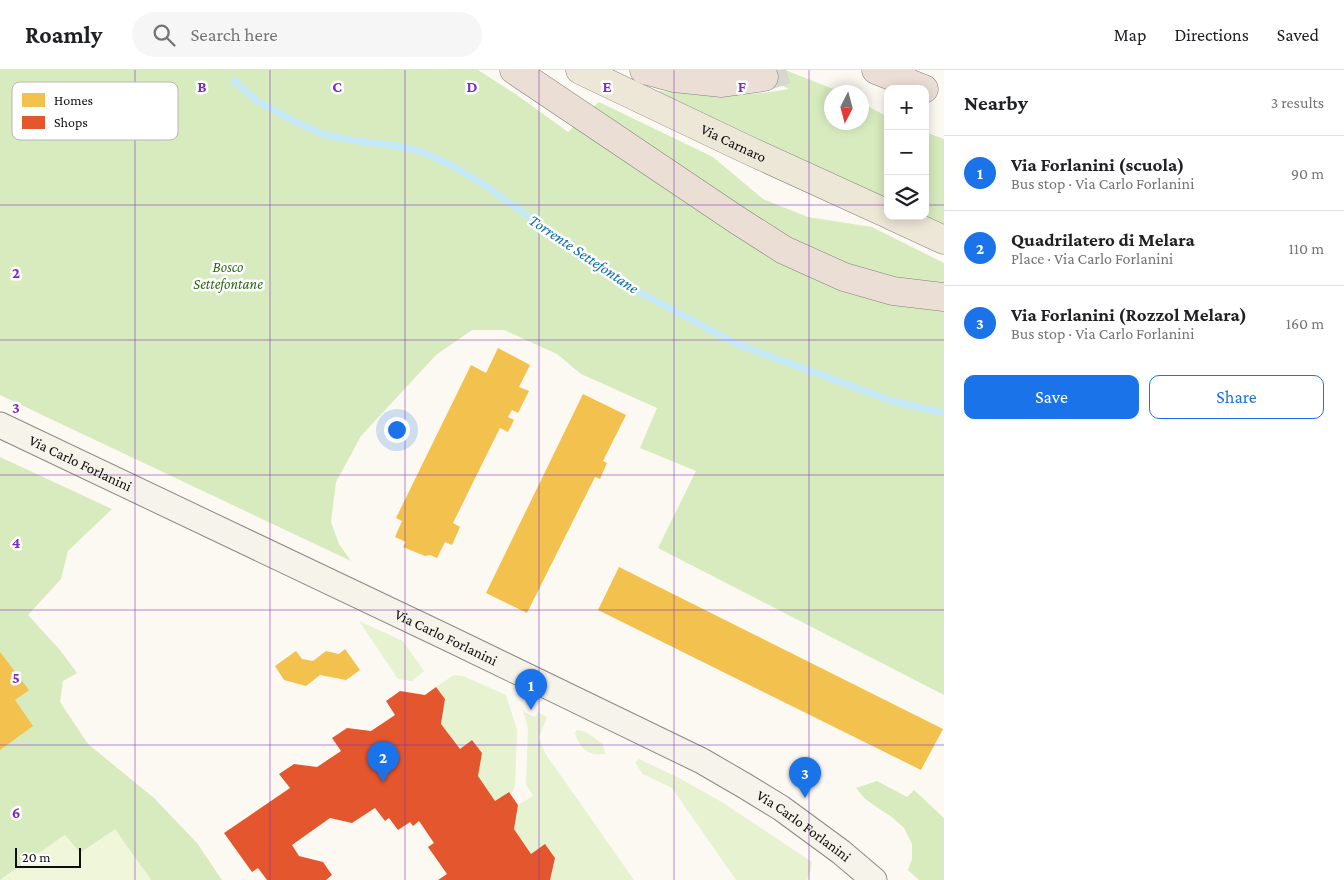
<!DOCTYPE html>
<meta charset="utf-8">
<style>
body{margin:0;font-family:"Crimson Pro",serif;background:#f6f6f6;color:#202124}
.controls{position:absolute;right:15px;top:15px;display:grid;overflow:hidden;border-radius:10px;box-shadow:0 2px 12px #0003}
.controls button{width:45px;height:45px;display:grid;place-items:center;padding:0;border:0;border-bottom:1px solid #e0e0e0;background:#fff;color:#202124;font:25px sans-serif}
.compass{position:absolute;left:824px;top:15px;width:45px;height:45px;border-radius:50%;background:#fff;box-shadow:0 2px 12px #0003;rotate:186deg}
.scale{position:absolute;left:15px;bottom:12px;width:66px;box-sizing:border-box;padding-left:5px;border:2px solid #0e0e0e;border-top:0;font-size:14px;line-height:18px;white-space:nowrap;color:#0e0e0e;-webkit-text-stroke:4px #fff;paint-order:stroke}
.you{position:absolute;left:396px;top:359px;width:18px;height:18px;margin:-12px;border:4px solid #fff;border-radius:50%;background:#1a73e8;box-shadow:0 0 0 8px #1a73e833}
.badge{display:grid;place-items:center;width:32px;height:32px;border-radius:50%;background:#1a73e8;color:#fff;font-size:16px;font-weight:700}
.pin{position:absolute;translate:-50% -41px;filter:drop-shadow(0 1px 2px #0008)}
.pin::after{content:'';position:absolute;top:26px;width:18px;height:15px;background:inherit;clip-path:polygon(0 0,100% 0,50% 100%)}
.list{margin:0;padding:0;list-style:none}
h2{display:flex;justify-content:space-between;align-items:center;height:65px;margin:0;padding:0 20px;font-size:21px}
h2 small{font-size:16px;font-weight:400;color:#757577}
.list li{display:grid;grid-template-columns:32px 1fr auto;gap:15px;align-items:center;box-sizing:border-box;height:75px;padding:0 20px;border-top:1px solid #e0e0e0}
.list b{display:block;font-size:19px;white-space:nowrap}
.list p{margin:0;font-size:16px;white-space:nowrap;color:#757577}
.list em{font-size:16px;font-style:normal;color:#757577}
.actions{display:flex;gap:10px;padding:15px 20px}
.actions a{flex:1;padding:11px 0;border:1px solid #1a73e8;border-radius:10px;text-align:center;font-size:18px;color:#1a73e8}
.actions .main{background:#1a73e8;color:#fff}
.icon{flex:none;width:28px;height:28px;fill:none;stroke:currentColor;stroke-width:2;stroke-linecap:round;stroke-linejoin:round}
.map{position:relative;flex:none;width:944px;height:810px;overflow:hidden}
header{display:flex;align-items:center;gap:30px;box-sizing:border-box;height:70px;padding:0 25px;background:#fff;border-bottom:1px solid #e0e0e0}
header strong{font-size:24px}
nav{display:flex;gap:28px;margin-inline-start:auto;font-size:18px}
.search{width:350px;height:45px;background:#f6f6f6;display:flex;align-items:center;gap:12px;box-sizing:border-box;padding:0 18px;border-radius:28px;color:#757577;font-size:19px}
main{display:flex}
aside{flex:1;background:#fff}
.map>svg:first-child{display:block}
.green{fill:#e6f2d0}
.forest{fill:#d7ebbe}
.pitch{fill:#f0f6da}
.homes{fill:#f2c14e}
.shops{fill:#e4572e}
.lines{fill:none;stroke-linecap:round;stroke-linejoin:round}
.stream{stroke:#c6e9f8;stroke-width:7}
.highway-tunnel{stroke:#d8d6d0;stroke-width:28;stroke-dasharray:28 14;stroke-linecap:butt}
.secondary-casing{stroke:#8c8a87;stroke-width:27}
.primary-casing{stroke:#82817e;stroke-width:29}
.highway-casing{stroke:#82817e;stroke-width:29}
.secondary{stroke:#f5f3ea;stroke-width:25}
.primary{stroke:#ede7d8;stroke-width:28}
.highway{stroke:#ebded4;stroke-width:28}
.grid{fill:none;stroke:#7b2cbf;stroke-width:1;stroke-opacity:0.55}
.labels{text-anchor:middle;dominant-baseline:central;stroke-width:5;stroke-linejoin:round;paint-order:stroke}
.street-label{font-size:15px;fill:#0e0e0e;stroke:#fff}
.park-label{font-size:15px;font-style:italic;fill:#2d6c18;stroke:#fff}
.water-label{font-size:16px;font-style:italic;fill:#0c6cab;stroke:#fff}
.key{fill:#fff;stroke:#b7b7b7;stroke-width:1}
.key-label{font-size:14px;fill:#0e0e0e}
.grid-label{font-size:16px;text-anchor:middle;font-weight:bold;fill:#7b2cbf;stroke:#fff;stroke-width:5;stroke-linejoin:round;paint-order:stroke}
</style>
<header>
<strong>Roamly</strong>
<div class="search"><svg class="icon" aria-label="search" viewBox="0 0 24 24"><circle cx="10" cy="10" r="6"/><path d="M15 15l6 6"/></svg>Search here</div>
<nav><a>Map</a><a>Directions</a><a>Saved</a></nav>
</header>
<main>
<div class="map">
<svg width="944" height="810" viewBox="0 0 944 810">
<rect width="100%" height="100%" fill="#fcf9f2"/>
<path class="green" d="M 359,551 L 403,571 L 424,601 L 412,611 L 398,609 Z
M 454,605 L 463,606 L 506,625 L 517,660 L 515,716 L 511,725 L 508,722 L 495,731 L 478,706 L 481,682 L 472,670 L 460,679 L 441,654 L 445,630 L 436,617 Z
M 520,632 L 524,642 L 535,647 L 538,642 L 547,647 L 539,667 L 545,683 L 634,810 L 550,810 L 555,788 L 531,784 L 514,759 L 518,735 L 533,726 L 526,714 L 528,658 Z
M 577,660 C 587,660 595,669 603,674 L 605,684 C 588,686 580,679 575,663 Z
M 639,689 L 679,708 L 720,731 L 812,792 L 811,800 L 807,810 L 736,810 L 672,718 L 643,704 L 635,693 Z"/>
<path class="forest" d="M 0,0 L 478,0 L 517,25 L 568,62 L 599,32 L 713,87 L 763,129 L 808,147 L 872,157 L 944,193 L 944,625 L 658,478 L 696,401 L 640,378 L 657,338 L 581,304 L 557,284 L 504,260 L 472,260 L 436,285 L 361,366 L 336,412 L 331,452 L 339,474 L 351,491 L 0,325 Z
M 746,0 L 785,0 L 841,22 L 832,22 L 832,52 L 862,52 L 862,33 L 888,47 L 888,129 L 650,20 C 697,24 743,28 789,19 Z
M 925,62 L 944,69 L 944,155 L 925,146 Z
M 0,387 L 112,439 L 68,481 L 61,509 L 28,545 L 60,580 L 77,603 L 63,611 L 60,632 L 88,674 L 154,728 L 197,773 L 222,810 L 151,810 L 115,760 L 80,783 L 65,765 L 0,810 Z
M 877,711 L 907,727 L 914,720 L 944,748 L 944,810 L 919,810 L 908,800 L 912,789 L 912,774 L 904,758 L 893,748 L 865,729 L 856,718 Z"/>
<path class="pitch" d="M 115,759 L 151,810 L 1,810 L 65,765 L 80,783 Z"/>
<path class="homes" d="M 498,278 L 530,295 L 519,317 L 529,321 L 518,343 L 512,340 L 508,347 L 514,350 L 508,362 L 500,358 L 489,380 L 453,453 L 460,457 L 452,475 L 445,472 L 437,488 L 430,485 L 425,486 L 403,477 L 406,472 L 395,467 L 402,451 L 396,448 L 471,295 L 486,303 Z
M 583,324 L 626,345 L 603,391 L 607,393 L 600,409 L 595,407 L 527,543 L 486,523 Z
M 619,497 L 943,659 L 921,700 L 598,540 Z
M 345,579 L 360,600 L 346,610 L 320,605 L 306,616 L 284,610 L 275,596 L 296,581 L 302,589 L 313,591 L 326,581 L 339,584 Z
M 0,582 L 29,620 L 15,630 L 33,656 L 0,680 Z"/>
<path class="shops" d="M 436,617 L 445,629 L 441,654 L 460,679 L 472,670 L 482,683 L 478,706 L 495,731 L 509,722 L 511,725 L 518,735 L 514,759 L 531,784 L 545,774 L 555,788 L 550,810 L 438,810 L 447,804 L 428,777 L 434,773 L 419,751 L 413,756 L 410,752 L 398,760 L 389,748 L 385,751 L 375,738 L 352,753 L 330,748 L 292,775 L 299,786 L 323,792 L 332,805 L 326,810 L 267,810 L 258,798 L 252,802 L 224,763 L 290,718 L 279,704 L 294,694 L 317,697 L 341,681 L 332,668 L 347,658 L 371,661 L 395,645 L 386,631 L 400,621 L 425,625 Z"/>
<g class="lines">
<path class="stream" d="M 234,11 L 257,31 L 290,49 L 322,64 L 351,70 L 398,76 L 419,81 L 431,86 L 449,94 L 483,114 L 599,197 L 639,222 L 737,274 L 892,331 L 944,343"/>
<path class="highway-tunnel" d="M 764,7 L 786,0"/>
<g class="secondary-casing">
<g id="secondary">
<path id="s1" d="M 0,355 L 450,569 L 702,691 L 745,716 L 781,738 L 841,782 L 874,810"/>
</g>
</g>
<g class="primary-casing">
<g id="primary">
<path id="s2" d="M 580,0 L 750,81 L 888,144"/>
<path d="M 892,146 L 944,170"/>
</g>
</g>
<g class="highway-casing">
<path id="highway" d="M 514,0 L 737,150 L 784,180 L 844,207 L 893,221 L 944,227
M 644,0 L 674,8 L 722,13 L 764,7
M 876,0 L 924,19"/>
</g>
<use href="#secondary" class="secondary"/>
<use href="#primary" class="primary"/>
<use href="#highway" class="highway"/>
</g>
<path class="grid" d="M 135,0 L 135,810M 270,0 L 270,810M 405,0 L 405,810M 539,0 L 539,810M 674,0 L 674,810M 809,0 L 809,810M 0,135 L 888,135M 925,135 L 944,135M 0,270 L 944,270M 0,405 L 944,405M 0,540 L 944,540M 0,675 L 944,675"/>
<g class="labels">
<g class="street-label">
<text stroke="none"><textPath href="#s2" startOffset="170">Via Carnaro</textPath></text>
<text stroke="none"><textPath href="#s1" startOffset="89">Via Carlo Forlanini</textPath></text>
<text stroke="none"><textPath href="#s1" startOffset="494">Via Carlo Forlanini</textPath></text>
<text stroke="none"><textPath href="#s1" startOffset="899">Via Carlo Forlanini</textPath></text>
</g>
<g class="park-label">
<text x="228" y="197">Bosco<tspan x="228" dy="17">Settefontane</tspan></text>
</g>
<g class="water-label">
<text transform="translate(584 184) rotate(34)">Torrente Settefontane</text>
</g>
</g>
<rect x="12" y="12" width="166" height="58" rx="8" class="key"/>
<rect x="22" y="23" width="23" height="14" fill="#f2c14e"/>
<rect x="22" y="46" width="23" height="13" fill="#e4572e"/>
<g class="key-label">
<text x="54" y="35">Homes</text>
<text x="54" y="57">Shops</text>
</g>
<g class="grid-label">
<text x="202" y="22">B</text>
<text x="337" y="22">C</text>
<text x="472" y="22">D</text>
<text x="607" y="22">E</text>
<text x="742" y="22">F</text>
<text x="16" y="208">2</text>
<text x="16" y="343">3</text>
<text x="16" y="478">4</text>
<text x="16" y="613">5</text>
<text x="16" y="748">6</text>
</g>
</svg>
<div class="controls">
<button>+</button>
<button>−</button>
<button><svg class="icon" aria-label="layers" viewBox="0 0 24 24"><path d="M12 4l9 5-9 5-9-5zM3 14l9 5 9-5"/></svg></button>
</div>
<svg class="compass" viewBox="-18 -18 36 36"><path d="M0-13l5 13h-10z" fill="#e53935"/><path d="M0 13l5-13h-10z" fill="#757577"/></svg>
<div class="scale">20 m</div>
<div class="you"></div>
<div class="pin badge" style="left:531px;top:640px">1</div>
<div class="pin badge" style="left:383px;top:712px">2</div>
<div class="pin badge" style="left:805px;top:728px">3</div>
</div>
<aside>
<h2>Nearby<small>3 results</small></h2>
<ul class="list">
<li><span class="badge">1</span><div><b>Via Forlanini (scuola)</b><p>Bus stop · Via Carlo Forlanini</p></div><em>90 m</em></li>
<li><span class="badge">2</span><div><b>Quadrilatero di Melara</b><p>Place · Via Carlo Forlanini</p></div><em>110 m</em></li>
<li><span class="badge">3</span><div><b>Via Forlanini (Rozzol Melara)</b><p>Bus stop · Via Carlo Forlanini</p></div><em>160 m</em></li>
</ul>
<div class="actions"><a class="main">Save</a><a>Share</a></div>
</aside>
</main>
